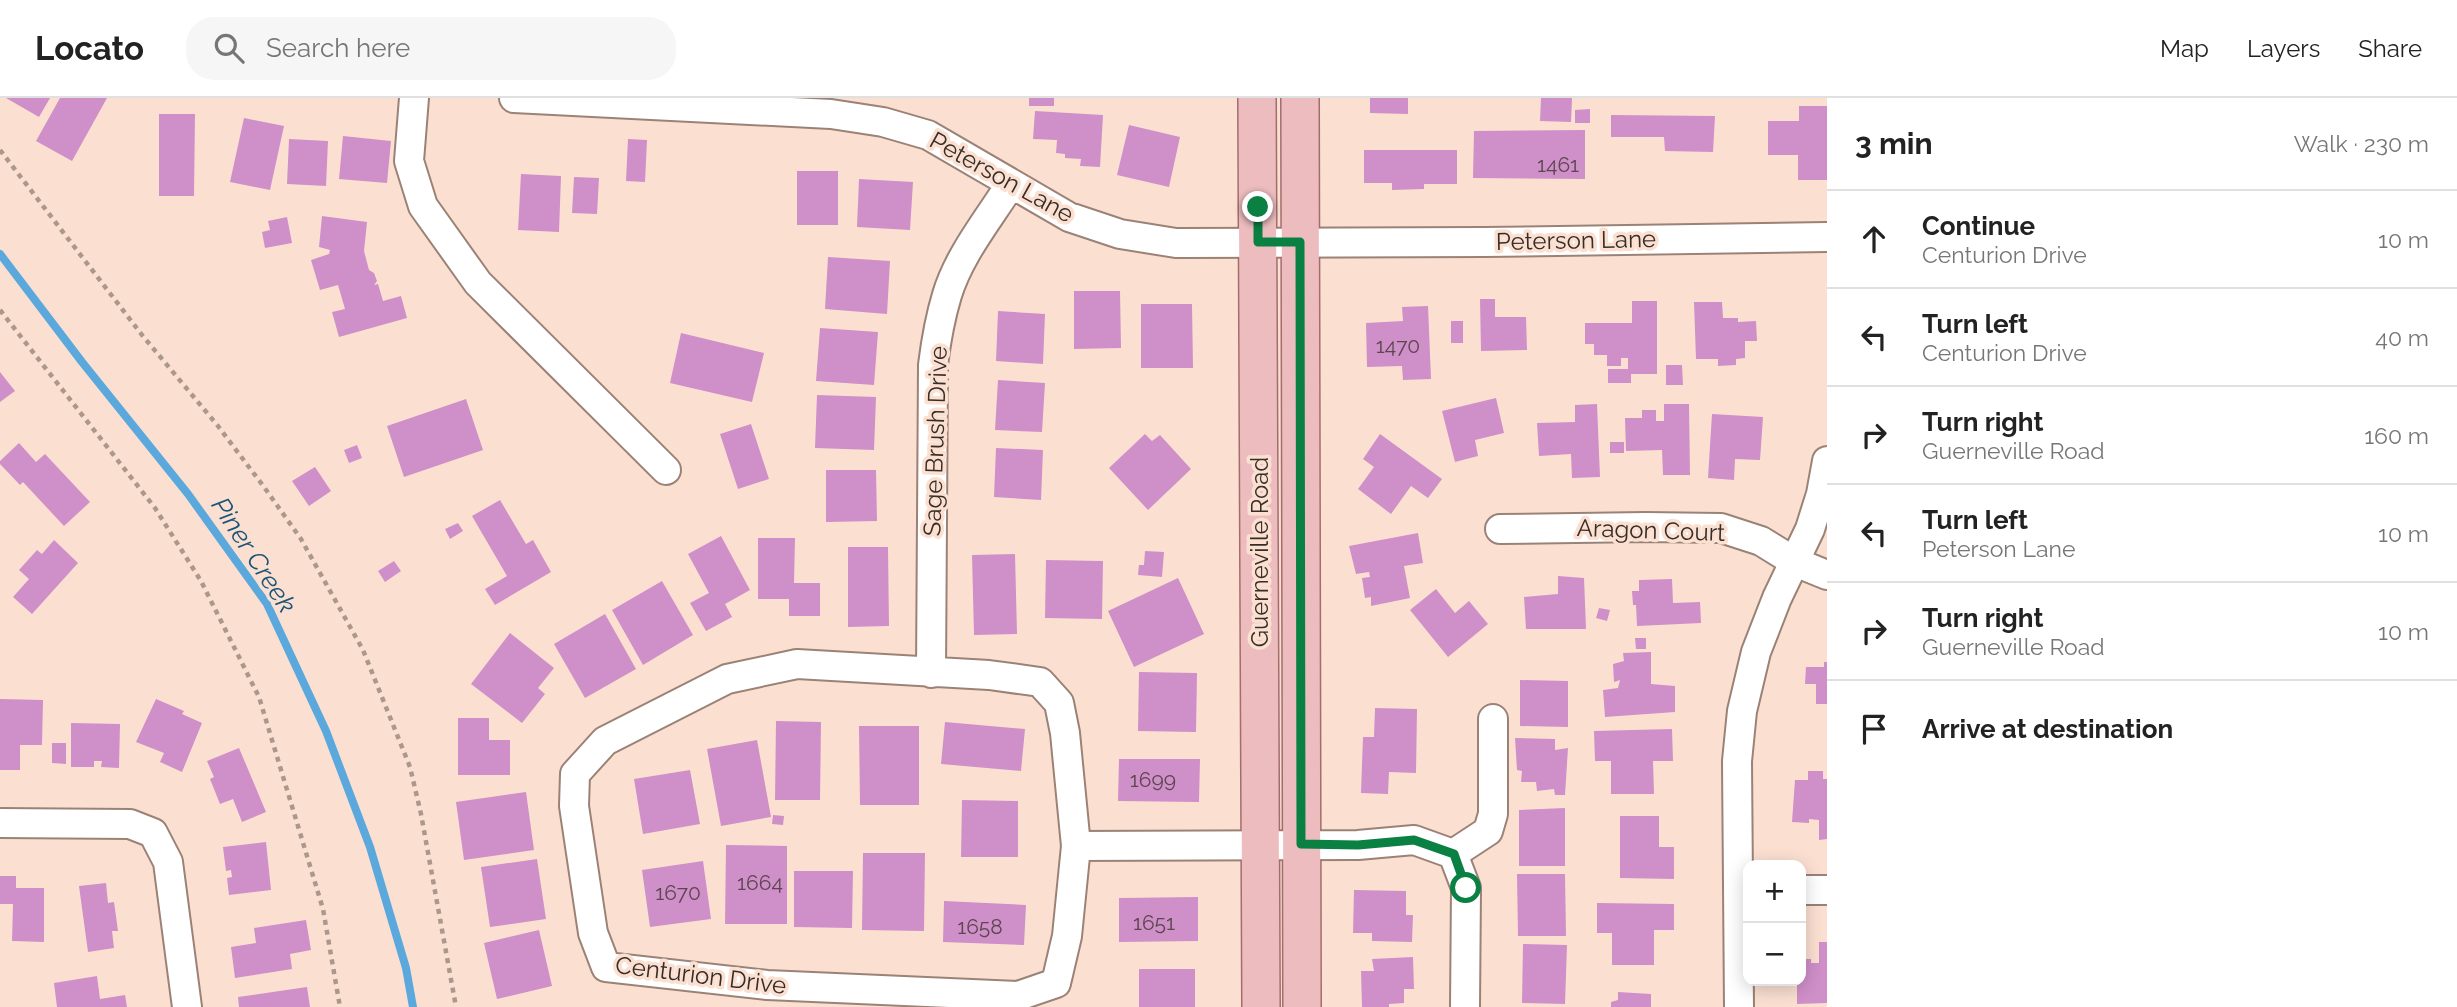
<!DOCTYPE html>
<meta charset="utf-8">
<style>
body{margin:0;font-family:Raleway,sans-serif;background:#f6f6f6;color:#222}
.controls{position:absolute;right:21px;bottom:21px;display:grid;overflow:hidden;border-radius:14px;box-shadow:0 4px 18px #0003}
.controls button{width:63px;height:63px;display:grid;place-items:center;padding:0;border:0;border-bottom:2px solid #e0e0e0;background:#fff;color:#222;font:35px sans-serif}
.stop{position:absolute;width:21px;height:21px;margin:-16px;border:5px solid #0b8043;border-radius:50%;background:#fff}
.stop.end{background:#0b8043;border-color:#fff;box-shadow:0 2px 7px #0008}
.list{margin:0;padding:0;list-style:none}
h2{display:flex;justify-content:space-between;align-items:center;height:91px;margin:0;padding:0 28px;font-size:30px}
h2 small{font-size:23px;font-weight:400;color:#767676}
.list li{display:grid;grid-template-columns:46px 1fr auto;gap:21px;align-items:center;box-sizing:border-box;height:98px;padding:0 28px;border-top:2px solid #e0e0e0}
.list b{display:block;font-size:26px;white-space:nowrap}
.list p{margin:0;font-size:23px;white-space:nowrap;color:#767676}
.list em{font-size:23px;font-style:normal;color:#767676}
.icon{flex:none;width:38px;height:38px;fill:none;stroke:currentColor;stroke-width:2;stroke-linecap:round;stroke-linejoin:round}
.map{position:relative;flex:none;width:1827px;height:909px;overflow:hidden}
header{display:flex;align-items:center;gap:42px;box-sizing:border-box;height:98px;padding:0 35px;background:#fff;border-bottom:2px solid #e0e0e0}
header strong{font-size:33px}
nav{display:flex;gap:38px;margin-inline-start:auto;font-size:24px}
.search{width:490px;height:63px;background:#f6f6f6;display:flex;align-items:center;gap:18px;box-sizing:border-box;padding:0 24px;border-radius:28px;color:#767676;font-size:26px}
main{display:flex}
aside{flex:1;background:#fff}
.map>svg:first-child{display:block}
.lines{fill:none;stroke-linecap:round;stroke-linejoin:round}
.stream{stroke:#5ba8dc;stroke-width:8}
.building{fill:#cf8fc9}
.minor-casing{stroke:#9b8276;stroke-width:32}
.major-casing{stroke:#a46d6d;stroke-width:40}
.path{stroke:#ab978c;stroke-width:4.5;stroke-dasharray:5 5;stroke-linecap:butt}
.minor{stroke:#fff;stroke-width:28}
.major{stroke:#ecbcbe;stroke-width:37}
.route{stroke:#0b8043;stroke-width:9}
.labels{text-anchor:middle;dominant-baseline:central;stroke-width:7;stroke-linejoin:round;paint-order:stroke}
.number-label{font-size:21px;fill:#5d4650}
.street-label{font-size:24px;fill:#372d27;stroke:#fbe0d2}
.water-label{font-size:26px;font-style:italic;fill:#1a5478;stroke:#fbe0d2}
</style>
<header>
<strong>Locato</strong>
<div class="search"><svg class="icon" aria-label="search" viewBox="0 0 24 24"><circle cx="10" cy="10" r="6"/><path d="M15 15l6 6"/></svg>Search here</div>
<nav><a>Map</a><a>Layers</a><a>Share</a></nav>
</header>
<main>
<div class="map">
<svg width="1827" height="909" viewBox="0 0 1827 909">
<rect width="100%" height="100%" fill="#fbe0d2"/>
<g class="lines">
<path class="stream" d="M 0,156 L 82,264 L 188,396 L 267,506 L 326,633 L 370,749 L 406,870 L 413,909"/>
</g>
<path class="building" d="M 6,0 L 50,0 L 39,19 Z
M 60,0 L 107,0 L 72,63 L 36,43 Z
M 1029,0 L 1054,0 L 1054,8 L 1029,8 Z
M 1370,0 L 1408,0 L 1408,16 L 1370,15 Z
M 1541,0 L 1572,0 L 1571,24 L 1540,23 Z
M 1799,8 L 1827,8 L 1827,82 L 1798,82 L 1798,57 L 1768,57 L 1768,23 L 1799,23 Z
M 1590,11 L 1590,25 L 1575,25 L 1575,12 Z
M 1035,13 L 1103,17 L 1100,69 L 1080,68 L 1081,61 L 1065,60 L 1065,56 L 1056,55 L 1057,42 L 1033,41 Z
M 159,16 L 195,16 L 194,98 L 159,98 Z
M 1611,17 L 1715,18 L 1713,54 L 1665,53 L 1664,39 L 1611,39 Z
M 244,20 L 284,28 L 270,92 L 230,84 Z
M 1129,27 L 1180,39 L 1169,89 L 1117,77 Z
M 1585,32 L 1585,81 L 1473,80 L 1474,33 Z
M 343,38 L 391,43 L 387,85 L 339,81 Z
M 289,41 L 328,43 L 326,88 L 287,86 Z
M 628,41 L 647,42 L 645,84 L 626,83 Z
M 1364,52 L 1457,52 L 1457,86 L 1424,86 L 1424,91 L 1392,92 L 1392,85 L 1364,85 Z
M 797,73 L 838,73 L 838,127 L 797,127 Z
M 521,76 L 561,78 L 559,134 L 518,132 Z
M 574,79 L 599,80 L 597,116 L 572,115 Z
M 859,81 L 913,84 L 910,132 L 857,129 Z
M 322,118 L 367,124 L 364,153 L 369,172 L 374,175 L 377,183 L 374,187 L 378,186 L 383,203 L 401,198 L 407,220 L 339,239 L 332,214 L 345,211 L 338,187 L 320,192 L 311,162 L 329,156 L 330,152 L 319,149 Z
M 287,119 L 292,145 L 265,150 L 262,134 L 270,132 L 268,123 Z
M 828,159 L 890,163 L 887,216 L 825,211 Z
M 1074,193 L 1120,193 L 1121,250 L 1074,251 Z
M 1480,201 L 1495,201 L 1495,219 L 1526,219 L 1527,252 L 1481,253 Z
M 1632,203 L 1657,203 L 1657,276 L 1631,276 L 1631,285 L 1608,285 L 1608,271 L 1628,271 L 1628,260 L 1621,260 L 1621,268 L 1607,268 L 1607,257 L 1594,257 L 1594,246 L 1585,246 L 1585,225 L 1632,225 Z
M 1694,204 L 1722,204 L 1723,220 L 1738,220 L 1738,224 L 1756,223 L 1757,243 L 1745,243 L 1745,260 L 1736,261 L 1736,267 L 1718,268 L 1718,261 L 1696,261 Z
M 1141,206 L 1192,206 L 1193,270 L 1141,270 Z
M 1428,208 L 1431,281 L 1403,282 L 1402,268 L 1367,269 L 1366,225 L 1403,223 L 1402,209 Z
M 998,213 L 1045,216 L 1043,266 L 996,263 Z
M 1451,223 L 1463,223 L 1463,245 L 1451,245 Z
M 820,230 L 878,234 L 874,287 L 816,283 Z
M 681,235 L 764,255 L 752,304 L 670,285 Z
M 1666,267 L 1682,267 L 1683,287 L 1666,287 Z
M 0,274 L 15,293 L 0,304 Z
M 998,282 L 1045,285 L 1042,334 L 995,332 Z
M 817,297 L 876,299 L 874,352 L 815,350 Z
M 1496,300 L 1504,335 L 1475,342 L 1478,358 L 1455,364 L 1442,313 Z
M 466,301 L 483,352 L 404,379 L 387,328 Z
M 1597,306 L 1600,379 L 1572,380 L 1571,356 L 1539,358 L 1537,325 L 1575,324 L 1575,307 Z
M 1664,306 L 1689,306 L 1690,377 L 1663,377 L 1662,352 L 1626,353 L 1625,320 L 1642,320 L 1642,312 L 1656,312 L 1656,323 L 1664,323 Z
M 1712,316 L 1763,319 L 1760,362 L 1735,361 L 1734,382 L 1708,380 Z
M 751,326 L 769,381 L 738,391 L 720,336 Z
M 1145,336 L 1152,343 L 1160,337 L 1191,371 L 1148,412 L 1109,370 Z
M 1380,336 L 1442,381 L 1428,400 L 1411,388 L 1391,416 L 1358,391 L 1374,369 L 1363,361 Z
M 1610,344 L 1624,344 L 1624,355 L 1610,355 Z
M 19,345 L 36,364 L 45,356 L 90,404 L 64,428 L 23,384 L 20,387 L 0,366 L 0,363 Z
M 357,347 L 362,360 L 349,365 L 344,352 Z
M 996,350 L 1043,352 L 1041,402 L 994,399 Z
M 315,369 L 331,393 L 309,408 L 292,383 Z
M 826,372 L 876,372 L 877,423 L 826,424 Z
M 500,402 L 526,446 L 533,442 L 551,474 L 495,507 L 485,491 L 507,478 L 472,418 Z
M 458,425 L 463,433 L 450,441 L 445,431 Z
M 1418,435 L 1423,465 L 1404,468 L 1410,500 L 1371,508 L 1371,499 L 1365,500 L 1362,480 L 1370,479 L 1369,474 L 1356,476 L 1349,448 Z
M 721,438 L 750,492 L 725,506 L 732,519 L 706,533 L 690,505 L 709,495 L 688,456 Z
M 758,440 L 795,440 L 794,485 L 820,485 L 820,518 L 789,518 L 789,501 L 758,501 Z
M 54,442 L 78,465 L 32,516 L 13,499 L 29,481 L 19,472 L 37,452 L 42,456 Z
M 848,449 L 888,449 L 889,528 L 848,529 Z
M 1145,453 L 1164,454 L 1162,479 L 1138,477 L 1139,467 L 1144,467 Z
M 1015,456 L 1017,536 L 974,537 L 972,457 Z
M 1046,462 L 1103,463 L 1102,521 L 1045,520 Z
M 394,463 L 401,473 L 385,484 L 378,473 Z
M 1558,478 L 1584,480 L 1586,531 L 1526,531 L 1524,499 L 1558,496 Z
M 1178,480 L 1204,536 L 1134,569 L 1108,513 Z
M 1672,481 L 1673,505 L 1700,504 L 1701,525 L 1637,528 L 1636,507 L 1633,507 L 1632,493 L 1639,493 L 1639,482 Z
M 662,483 L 693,537 L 643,567 L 612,512 Z
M 1436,491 L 1455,515 L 1469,503 L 1488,526 L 1448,559 L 1410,512 Z
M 1599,510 L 1610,512 L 1607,523 L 1596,520 Z
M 605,516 L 636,571 L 585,600 L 554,546 Z
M 510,535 L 554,570 L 538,590 L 545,596 L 522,625 L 471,586 Z
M 1635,540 L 1646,540 L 1646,551 L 1636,551 Z
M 1651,554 L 1651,586 L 1675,588 L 1675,614 L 1605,619 L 1603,592 L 1618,590 L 1620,582 L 1614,584 L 1613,566 L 1624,563 L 1623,555 Z
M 1824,564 L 1827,564 L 1827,606 L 1816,606 L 1816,586 L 1805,586 L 1806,569 L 1824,569 Z
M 1139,574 L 1197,575 L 1196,634 L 1138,633 Z
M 1520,582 L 1568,583 L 1568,629 L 1520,628 Z
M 0,601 L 43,602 L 42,647 L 20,647 L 20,672 L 0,672 Z
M 156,601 L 184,613 L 182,616 L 202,625 L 182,674 L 160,664 L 164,655 L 136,644 Z
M 1375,610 L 1417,611 L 1416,675 L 1389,674 L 1388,696 L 1361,695 L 1363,639 L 1374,639 Z
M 458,620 L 489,620 L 489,642 L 510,642 L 510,677 L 458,677 Z
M 776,623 L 821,624 L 820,702 L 775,702 Z
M 945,624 L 1025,631 L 1021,673 L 941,666 Z
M 71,625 L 120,626 L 119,670 L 101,669 L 102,663 L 94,663 L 94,669 L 71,669 Z
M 859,628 L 919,628 L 919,707 L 860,707 Z
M 1672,631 L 1673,663 L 1653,663 L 1654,696 L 1611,696 L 1611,663 L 1595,663 L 1594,633 Z
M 1515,640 L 1555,641 L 1555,652 L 1568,650 L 1565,697 L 1555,697 L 1554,691 L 1537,693 L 1536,684 L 1521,684 L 1522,673 L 1517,672 Z
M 757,642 L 771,719 L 721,728 L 707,651 Z
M 52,645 L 66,645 L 66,666 L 52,665 Z
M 239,650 L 266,714 L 242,724 L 233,701 L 220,706 L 210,681 L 214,679 L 207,663 Z
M 1119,661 L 1200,661 L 1199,704 L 1118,703 Z
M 690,672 L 700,726 L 643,736 L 634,681 Z
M 1808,673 L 1823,673 L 1823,681 L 1827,681 L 1827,741 L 1819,742 L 1819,722 L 1809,721 L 1809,725 L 1792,724 L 1795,682 L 1808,682 Z
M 526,694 L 534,752 L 464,762 L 456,704 Z
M 962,702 L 1018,703 L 1018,759 L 961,759 Z
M 1565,710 L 1565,768 L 1519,768 L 1519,712 Z
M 773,717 L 784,718 L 783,727 L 772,726 Z
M 1620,718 L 1659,718 L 1659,749 L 1674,749 L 1674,781 L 1620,780 Z
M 266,744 L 271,792 L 229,797 L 227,780 L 232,779 L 231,772 L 226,773 L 223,749 Z
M 726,747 L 787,748 L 787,826 L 725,826 Z
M 863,755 L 925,755 L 924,833 L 862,832 Z
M 537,761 L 546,821 L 490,829 L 481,769 Z
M 703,763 L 711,821 L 650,829 L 642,772 Z
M 794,773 L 853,773 L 852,830 L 794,829 Z
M 1517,776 L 1565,776 L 1566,838 L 1518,838 Z
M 0,778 L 16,778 L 16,790 L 44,790 L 44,844 L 12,843 L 13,806 L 0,806 Z
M 106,785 L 108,805 L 114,804 L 118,833 L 112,833 L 114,850 L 88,854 L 79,788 Z
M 1354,792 L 1406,793 L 1406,817 L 1413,817 L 1412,844 L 1372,843 L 1372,835 L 1353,835 Z
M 1198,799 L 1198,843 L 1119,844 L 1119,800 Z
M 944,803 L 1026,807 L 1024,847 L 943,844 Z
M 1597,805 L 1674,806 L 1674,832 L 1654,832 L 1654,867 L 1612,867 L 1612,835 L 1597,835 Z
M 306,822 L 311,852 L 290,856 L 292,871 L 235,880 L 231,849 L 256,845 L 254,830 Z
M 539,832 L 552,888 L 497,901 L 484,845 Z
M 1819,844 L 1827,844 L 1827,905 L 1797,906 L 1797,887 L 1792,887 L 1792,883 L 1801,883 L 1801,861 L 1811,861 L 1811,865 L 1819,865 Z
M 1523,846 L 1567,847 L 1565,906 L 1522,905 Z
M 1413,859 L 1414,891 L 1404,891 L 1404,905 L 1389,906 L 1389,909 L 1362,909 L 1361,873 L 1374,873 L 1372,861 Z
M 1139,871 L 1195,871 L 1195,909 L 1139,909 Z
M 97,878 L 100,901 L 125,897 L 127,909 L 57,909 L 54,885 Z
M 307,889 L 310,909 L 239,909 L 238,899 Z
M 1618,894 L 1651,896 L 1651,909 L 1611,909 L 1611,904 L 1618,902 Z"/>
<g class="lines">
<g class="minor-casing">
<path id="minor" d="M 414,0 L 409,63 L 423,108 L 478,185 L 666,372
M 514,0 L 831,16 L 883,24 L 928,37 L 1069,119 L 1120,136 L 1176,145 L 1484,144 L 1827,139
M 1500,431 L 1645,429 L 1721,430 L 1761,443 L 1795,464 L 1827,477
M 797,566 L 989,577 L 1040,584 L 1059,605 L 1065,635 L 1076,748 L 1067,838 L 1056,885 L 1018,898 L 767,887 L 606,869 L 593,835 L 574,708 L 575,676 L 605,643 L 727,581 Z
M 931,575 L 933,267 C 936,243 940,220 947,197 C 959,157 988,122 1010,87
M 0,725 L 130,726 L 153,735 L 168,764 L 187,909
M 1076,748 L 1358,747 L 1414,742 L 1453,756 L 1466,790 L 1465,909
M 1453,756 L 1488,733 L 1493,716 L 1493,621
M 1801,792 L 1827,792
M 1739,909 L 1737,663 L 1742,613 L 1756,554 L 1777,500 L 1810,431 L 1821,396 L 1827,363"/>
</g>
<g class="major-casing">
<path id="major" d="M 1257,0 L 1261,909
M 1300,0 L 1302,909"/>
</g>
<path class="path" d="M 0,52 L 142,237 L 218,328 L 264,389 L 301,441 L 363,552 L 410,669 L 421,716 L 456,909
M 0,212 L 155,410 L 201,483 L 259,599 L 323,811 L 340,909"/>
<use href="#minor" class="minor"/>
<use href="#major" class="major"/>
</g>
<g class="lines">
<path class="route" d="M 1258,109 L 1258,144 L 1300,144 L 1301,746 L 1358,747 L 1414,742 L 1454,756 L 1466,790"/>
</g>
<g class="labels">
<g class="number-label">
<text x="1558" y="66">1461</text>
<text x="1398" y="247">1470</text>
<text x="1153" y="681">1699</text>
<text x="760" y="784">1664</text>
<text x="678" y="794">1670</text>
<text x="1154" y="824">1651</text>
<text x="980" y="828">1658</text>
</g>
<g class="street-label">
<text transform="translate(1002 79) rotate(29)">Peterson Lane</text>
<text transform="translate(1576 142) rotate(-1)">Peterson Lane</text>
<text transform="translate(935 343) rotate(-88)">Sage Brush Drive</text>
<text transform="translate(1651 432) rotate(2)">Aragon Court</text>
<text transform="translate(1259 454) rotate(-90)">Guerneville Road</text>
<text transform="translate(701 877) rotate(7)">Centurion Drive</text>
</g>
<g class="water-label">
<text transform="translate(254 457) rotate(57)">Piner Creek</text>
</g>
</g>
</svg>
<div class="controls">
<button>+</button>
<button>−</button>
</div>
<div class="stop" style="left:1466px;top:790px"></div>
<div class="stop end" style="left:1258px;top:109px"></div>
</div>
<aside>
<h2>3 min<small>Walk · 230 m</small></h2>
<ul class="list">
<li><svg class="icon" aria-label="ahead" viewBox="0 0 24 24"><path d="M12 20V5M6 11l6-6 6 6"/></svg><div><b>Continue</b><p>Centurion Drive</p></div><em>10 m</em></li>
<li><svg class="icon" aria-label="left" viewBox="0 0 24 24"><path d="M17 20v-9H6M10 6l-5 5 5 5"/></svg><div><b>Turn left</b><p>Centurion Drive</p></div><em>40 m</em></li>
<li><svg class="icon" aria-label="right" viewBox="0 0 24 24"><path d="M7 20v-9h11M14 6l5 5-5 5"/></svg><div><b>Turn right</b><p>Guerneville Road</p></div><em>160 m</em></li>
<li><svg class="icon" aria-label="left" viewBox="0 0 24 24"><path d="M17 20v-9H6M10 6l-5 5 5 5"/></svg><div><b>Turn left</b><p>Peterson Lane</p></div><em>10 m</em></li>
<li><svg class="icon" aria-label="right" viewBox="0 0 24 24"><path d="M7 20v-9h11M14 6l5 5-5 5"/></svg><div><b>Turn right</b><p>Guerneville Road</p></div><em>10 m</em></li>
<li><svg class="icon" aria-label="arrive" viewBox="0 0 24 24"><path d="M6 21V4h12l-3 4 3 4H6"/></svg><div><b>Arrive at destination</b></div></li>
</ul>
</aside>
</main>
